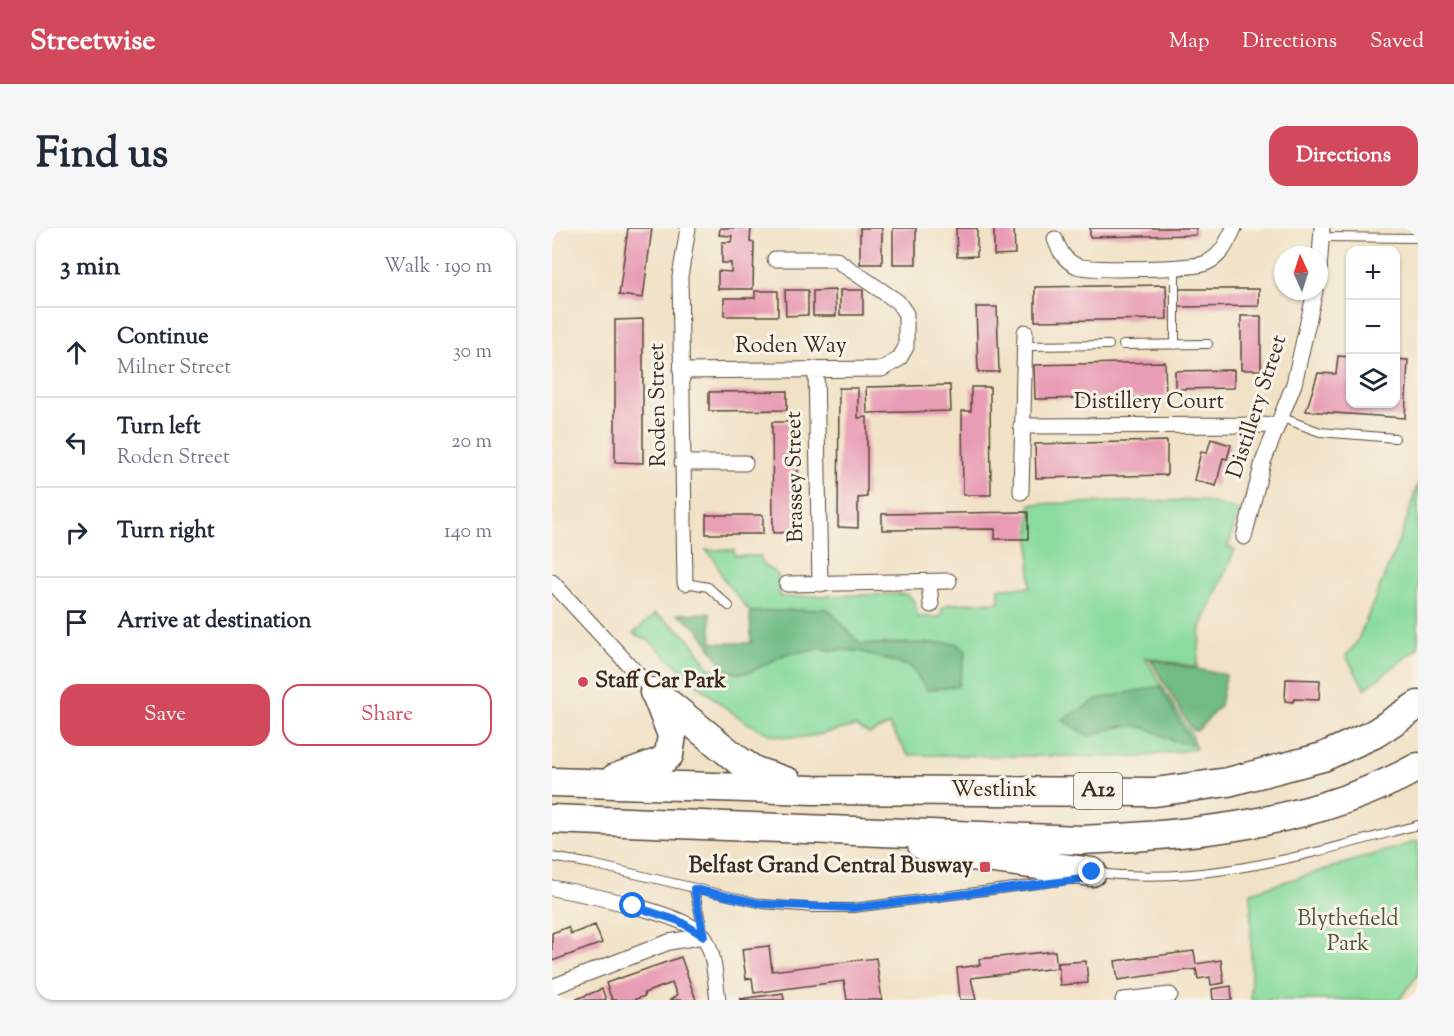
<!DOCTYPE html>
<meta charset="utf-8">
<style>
body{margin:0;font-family:"Sorts Mill Goudy",serif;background:#f6f6f7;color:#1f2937}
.controls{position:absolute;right:18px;top:18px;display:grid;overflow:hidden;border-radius:12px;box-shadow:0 2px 4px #0004}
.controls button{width:54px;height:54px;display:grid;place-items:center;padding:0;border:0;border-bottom:2px solid #e0e1e3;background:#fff;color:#1f2937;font:30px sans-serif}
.compass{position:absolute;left:722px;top:18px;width:54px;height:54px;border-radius:50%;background:#fff;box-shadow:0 2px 4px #0004;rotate:357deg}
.stop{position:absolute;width:18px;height:18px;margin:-14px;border:4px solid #1a73e8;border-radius:50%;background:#fff}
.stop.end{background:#1a73e8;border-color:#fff;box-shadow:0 2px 6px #0008}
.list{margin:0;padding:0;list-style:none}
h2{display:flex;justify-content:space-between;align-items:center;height:78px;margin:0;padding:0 24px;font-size:26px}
h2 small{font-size:20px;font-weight:400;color:#747a83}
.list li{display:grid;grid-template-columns:39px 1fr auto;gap:18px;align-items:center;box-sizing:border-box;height:90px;padding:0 24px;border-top:2px solid #e0e1e3}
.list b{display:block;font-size:22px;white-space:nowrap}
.list p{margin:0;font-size:20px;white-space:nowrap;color:#747a83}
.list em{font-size:20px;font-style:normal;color:#747a83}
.actions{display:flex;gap:12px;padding:18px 24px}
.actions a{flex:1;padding:14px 0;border:2px solid #d1495b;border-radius:18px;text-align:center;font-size:21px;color:#d1495b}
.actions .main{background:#d1495b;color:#fff}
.icon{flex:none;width:33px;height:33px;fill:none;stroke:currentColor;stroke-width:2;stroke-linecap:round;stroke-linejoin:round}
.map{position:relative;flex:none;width:866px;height:772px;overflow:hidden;border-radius:18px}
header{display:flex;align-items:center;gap:36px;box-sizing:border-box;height:84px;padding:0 30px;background:#d1495b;color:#fff}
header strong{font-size:28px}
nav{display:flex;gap:33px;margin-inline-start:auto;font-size:21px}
.intro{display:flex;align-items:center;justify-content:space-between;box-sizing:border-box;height:144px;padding:0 36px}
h1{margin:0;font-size:42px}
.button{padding:15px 27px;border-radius:18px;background:#d1495b;color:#fff;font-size:21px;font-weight:700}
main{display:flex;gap:36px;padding:0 36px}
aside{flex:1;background:#fff;border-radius:18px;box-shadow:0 2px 4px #0004}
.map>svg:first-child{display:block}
.green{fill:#8adc9d;stroke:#62835e;stroke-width:1.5}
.forest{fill:#6fbc84;stroke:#557351;stroke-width:1.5}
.building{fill:#e89bb4}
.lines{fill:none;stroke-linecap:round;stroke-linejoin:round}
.lane-casing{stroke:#564637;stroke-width:10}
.street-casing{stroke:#564637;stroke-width:17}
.highway-casing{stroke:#564637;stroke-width:31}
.lane{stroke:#fff;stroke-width:8}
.street{stroke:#fff;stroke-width:15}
.highway{stroke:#fff;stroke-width:28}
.route{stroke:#1a73e8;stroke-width:8}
.poi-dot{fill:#d1495b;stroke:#f7f3e8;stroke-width:2}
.labels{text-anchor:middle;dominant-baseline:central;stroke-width:6;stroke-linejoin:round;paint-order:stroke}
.shield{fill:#f7f3e8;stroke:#73665b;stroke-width:1.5}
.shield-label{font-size:21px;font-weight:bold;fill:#3b2a1e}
.street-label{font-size:22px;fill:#3b2a1e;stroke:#f7f3e8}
.poi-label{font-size:22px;font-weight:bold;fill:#3b2a1e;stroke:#f7f3e8;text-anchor:start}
.park-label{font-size:22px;fill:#4f563e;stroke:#f7f3e8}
</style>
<header>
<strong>Streetwise</strong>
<nav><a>Map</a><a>Directions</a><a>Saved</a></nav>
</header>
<div class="intro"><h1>Find us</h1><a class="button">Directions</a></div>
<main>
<aside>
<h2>3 min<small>Walk · 190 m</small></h2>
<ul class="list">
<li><svg class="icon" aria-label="ahead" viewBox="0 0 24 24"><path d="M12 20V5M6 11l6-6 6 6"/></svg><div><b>Continue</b><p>Milner Street</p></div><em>30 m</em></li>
<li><svg class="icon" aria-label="left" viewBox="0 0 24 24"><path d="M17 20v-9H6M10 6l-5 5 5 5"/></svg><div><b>Turn left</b><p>Roden Street</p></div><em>20 m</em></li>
<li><svg class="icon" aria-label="right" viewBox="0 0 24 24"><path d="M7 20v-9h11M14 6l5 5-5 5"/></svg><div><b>Turn right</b></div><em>140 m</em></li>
<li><svg class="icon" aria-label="arrive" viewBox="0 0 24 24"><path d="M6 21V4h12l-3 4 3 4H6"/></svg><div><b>Arrive at destination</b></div></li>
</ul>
<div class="actions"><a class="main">Save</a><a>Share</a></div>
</aside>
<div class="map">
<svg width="866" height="772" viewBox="0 0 866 772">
<rect width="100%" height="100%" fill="#f7f3e8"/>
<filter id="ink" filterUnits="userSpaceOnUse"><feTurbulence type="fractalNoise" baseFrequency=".0167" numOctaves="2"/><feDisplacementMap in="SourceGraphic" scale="12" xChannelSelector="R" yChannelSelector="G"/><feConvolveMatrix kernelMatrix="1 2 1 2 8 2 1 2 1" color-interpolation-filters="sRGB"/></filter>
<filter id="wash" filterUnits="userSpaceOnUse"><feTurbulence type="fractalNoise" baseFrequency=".008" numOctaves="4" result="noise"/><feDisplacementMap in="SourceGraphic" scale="24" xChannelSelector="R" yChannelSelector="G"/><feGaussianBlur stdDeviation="1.35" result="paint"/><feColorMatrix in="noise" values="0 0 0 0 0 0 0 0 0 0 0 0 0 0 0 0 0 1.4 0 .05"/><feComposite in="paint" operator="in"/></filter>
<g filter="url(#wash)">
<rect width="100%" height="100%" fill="#f1e2c6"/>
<path class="green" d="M 866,255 L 866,420 L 813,461 L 794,428 L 805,414 L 852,300 Z
M 648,272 L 687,282 L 676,319 L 683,322 L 649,399 L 645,439 L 593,429 L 639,506 L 644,521 L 588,529 L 356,527 L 337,497 L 317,506 L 304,498 C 280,503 251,513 226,508 C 187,501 128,439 96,412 L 81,406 L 103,386 C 133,404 139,410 157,440 L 185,445 L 198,444 L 234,426 L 267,421 L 307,423 L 359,439 L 375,462 L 406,458 L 414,424 L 403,415 L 308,416 L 276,381 L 198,384 L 171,350 L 163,332 L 154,322 L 182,322 L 183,328 L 208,328 L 211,336 L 226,347 L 228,369 L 353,366 C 364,370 364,379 365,389 L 388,389 L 390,381 L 397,376 L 447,374 L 447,360 L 478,359 L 478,276 Z
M 866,613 L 866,747 L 847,772 L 699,772 L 699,664 Z"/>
<path class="forest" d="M 276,381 L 308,416 L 403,415 L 414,423 L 406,458 L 375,462 L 359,439 L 307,423 L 267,421 L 234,426 L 198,444 L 185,445 L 176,442 L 166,431 L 146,401 L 125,386 L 158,385 L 160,415 L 199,415 L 198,384 Z
M 598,431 L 674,447 L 668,478 L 646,502 L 641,503 Z
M 608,458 L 640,516 C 622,516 613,508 596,501 C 577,493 555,502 537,508 L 510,492 L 546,471 Z"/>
<g id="blocks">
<path class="building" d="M 76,0 L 100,0 L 91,70 L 67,67 Z
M 168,0 L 199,0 L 198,14 L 202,14 L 201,61 L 166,61 L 166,43 L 179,44 L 179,35 L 170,35 L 170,14 L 179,14 L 180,8 L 167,7 Z
M 308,0 L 330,0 L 330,36 L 308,36 Z
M 341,0 L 364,0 L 364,36 L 341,36 Z
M 404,0 L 425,0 L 425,28 L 405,29 Z
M 442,0 L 462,0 L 463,26 L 442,27 Z
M 538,0 L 644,0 L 644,7 L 538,9 Z
M 614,57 L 615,91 L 483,93 L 483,59 Z
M 626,61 L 707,61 L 707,78 L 626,79 Z
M 233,62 L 256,62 L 256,87 L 234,88 Z
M 283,62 L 284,88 L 261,88 L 261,63 Z
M 288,62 L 311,62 L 311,87 L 288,87 Z
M 203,63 L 226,63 L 226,88 L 172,88 L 172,70 L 203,70 Z
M 424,79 L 445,79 L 447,144 L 426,144 Z
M 689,88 L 709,88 L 709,142 L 689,142 Z
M 91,91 L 91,235 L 63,234 L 63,92 Z
M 786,128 L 798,129 L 798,176 L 844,176 L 844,131 L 856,132 L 853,190 L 754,183 L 766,145 L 784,146 Z
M 613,134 L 614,169 L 483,171 L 482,137 Z
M 682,142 L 682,160 L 623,161 L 623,143 Z
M 398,157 L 399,183 L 315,185 L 314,159 Z
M 419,159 L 438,159 L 439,267 L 411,267 L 410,183 L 419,183 Z
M 287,160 L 306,160 L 306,190 L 315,189 L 315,269 L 306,270 L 306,300 L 286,299 Z
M 235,163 L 235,182 L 157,183 L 157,164 Z
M 220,194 L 246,194 L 246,304 L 221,305 Z
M 659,211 L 679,217 L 675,231 L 671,230 L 664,258 L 642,252 L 649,224 L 655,225 Z
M 615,213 L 615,247 L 484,250 L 483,216 Z
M 476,284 L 476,311 L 443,311 L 443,301 L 330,302 L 330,286 Z
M 154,287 L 211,287 L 211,306 L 154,306 Z
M 734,451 L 768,452 L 767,472 L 742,471 L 741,474 L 733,473 Z
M 43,697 L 50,715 L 0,733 L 0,705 L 16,699 L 19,706 Z
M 217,718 L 220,743 L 324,730 L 330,772 L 295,772 L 292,753 L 202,765 L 200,750 L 194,751 L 190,721 Z
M 503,723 L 505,740 L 419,750 L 424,772 L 408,772 L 405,740 L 428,737 L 427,731 Z
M 642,723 L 644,736 L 669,732 L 672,755 L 659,757 L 658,749 L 646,751 L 644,741 L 566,752 L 563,733 Z
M 129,729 L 144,772 L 118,772 L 125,767 L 120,755 L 92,765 L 93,768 L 81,772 L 60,772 L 54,755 Z
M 534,733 L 536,755 L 508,757 L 506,735 Z
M 679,758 L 680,772 L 661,772 L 660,761 Z
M 50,761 L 54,772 L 22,772 Z
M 231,765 L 232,772 L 188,772 L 188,771 Z"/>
</g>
</g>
<g filter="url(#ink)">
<use href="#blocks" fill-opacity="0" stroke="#564637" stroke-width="1.5"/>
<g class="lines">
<g class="lane-casing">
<path id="lane" d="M 770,9 L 866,10
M 571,117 L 656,116
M 623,117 L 623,40
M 473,118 L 557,117
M 728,189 L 768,204 L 843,210
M 133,355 L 156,359 L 177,378
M 0,629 L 40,636 L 211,676 L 262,680 L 301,680 L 516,652
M 544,645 C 656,658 760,625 866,597
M 142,661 L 152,707"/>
</g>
<g class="street-casing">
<path id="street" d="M 503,11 C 508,24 512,32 525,38 C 537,43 643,41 654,35 C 670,28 675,14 682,0
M 767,42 L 770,0
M 264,141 L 268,356
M 129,143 L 330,141 L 347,131 L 354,119 L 354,86 L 346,74 L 283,31 L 223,31
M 469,198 L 725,197
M 130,235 L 193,235
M 469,264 L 473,104
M 692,309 L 711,234 L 742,156 L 763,63
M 0,354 L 102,464
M 377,354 L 379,377
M 133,355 L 128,49 L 136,0
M 235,356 L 397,353
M 0,660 C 28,665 138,686 152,709 C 163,725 163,753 166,772
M 0,759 L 117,714 L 152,708
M 571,772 L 618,767"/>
</g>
<g class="highway-casing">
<path id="highway" d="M 102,464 L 186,532 L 203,543 L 236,554
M 63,550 L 108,534 L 117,527 L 120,507 L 105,469
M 0,554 L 262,562 L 603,564 L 676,554 L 771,529 L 822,506 L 866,477
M 0,591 L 528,612 C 644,607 763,596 866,539
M 370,617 L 381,623 L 540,644"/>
</g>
<use href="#lane" class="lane"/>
<use href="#street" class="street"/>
<use href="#highway" class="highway"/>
</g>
</g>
<g class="lines" filter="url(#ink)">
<path class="route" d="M 81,678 L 127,693 L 152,708 L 142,661 L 211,676 L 301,680 L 530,651 L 540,644"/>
</g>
<g class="poi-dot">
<circle cx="31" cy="454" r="6"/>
<rect x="427" y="633" width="12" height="12" rx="3"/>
</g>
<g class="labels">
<rect class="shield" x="522" y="545" width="48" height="36" rx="4.5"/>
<g class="shield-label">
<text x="546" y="563">A12</text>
</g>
<g class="street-label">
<text x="239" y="119">Roden Way</text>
<text x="597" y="175">Distillery Court</text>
<text transform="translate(107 177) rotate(-91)">Roden Street</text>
<text transform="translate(706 179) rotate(-72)">Distillery Street</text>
<text transform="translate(244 249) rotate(-91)">Brassey Street</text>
<text x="442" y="563">Westlink</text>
</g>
<g class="poi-label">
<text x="43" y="454">Staff Car Park</text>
<text x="421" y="639" text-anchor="end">Belfast Grand Central Busway</text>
</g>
<g class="park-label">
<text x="796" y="692">Blythefield<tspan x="796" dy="25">Park</tspan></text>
</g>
</g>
</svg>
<div class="controls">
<button>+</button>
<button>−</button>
<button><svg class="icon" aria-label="layers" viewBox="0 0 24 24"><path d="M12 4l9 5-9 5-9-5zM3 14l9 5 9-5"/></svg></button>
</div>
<svg class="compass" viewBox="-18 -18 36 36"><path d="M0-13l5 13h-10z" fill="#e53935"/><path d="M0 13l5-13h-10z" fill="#747a83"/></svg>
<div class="stop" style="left:81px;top:678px"></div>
<div class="stop end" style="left:540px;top:644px"></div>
</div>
</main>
